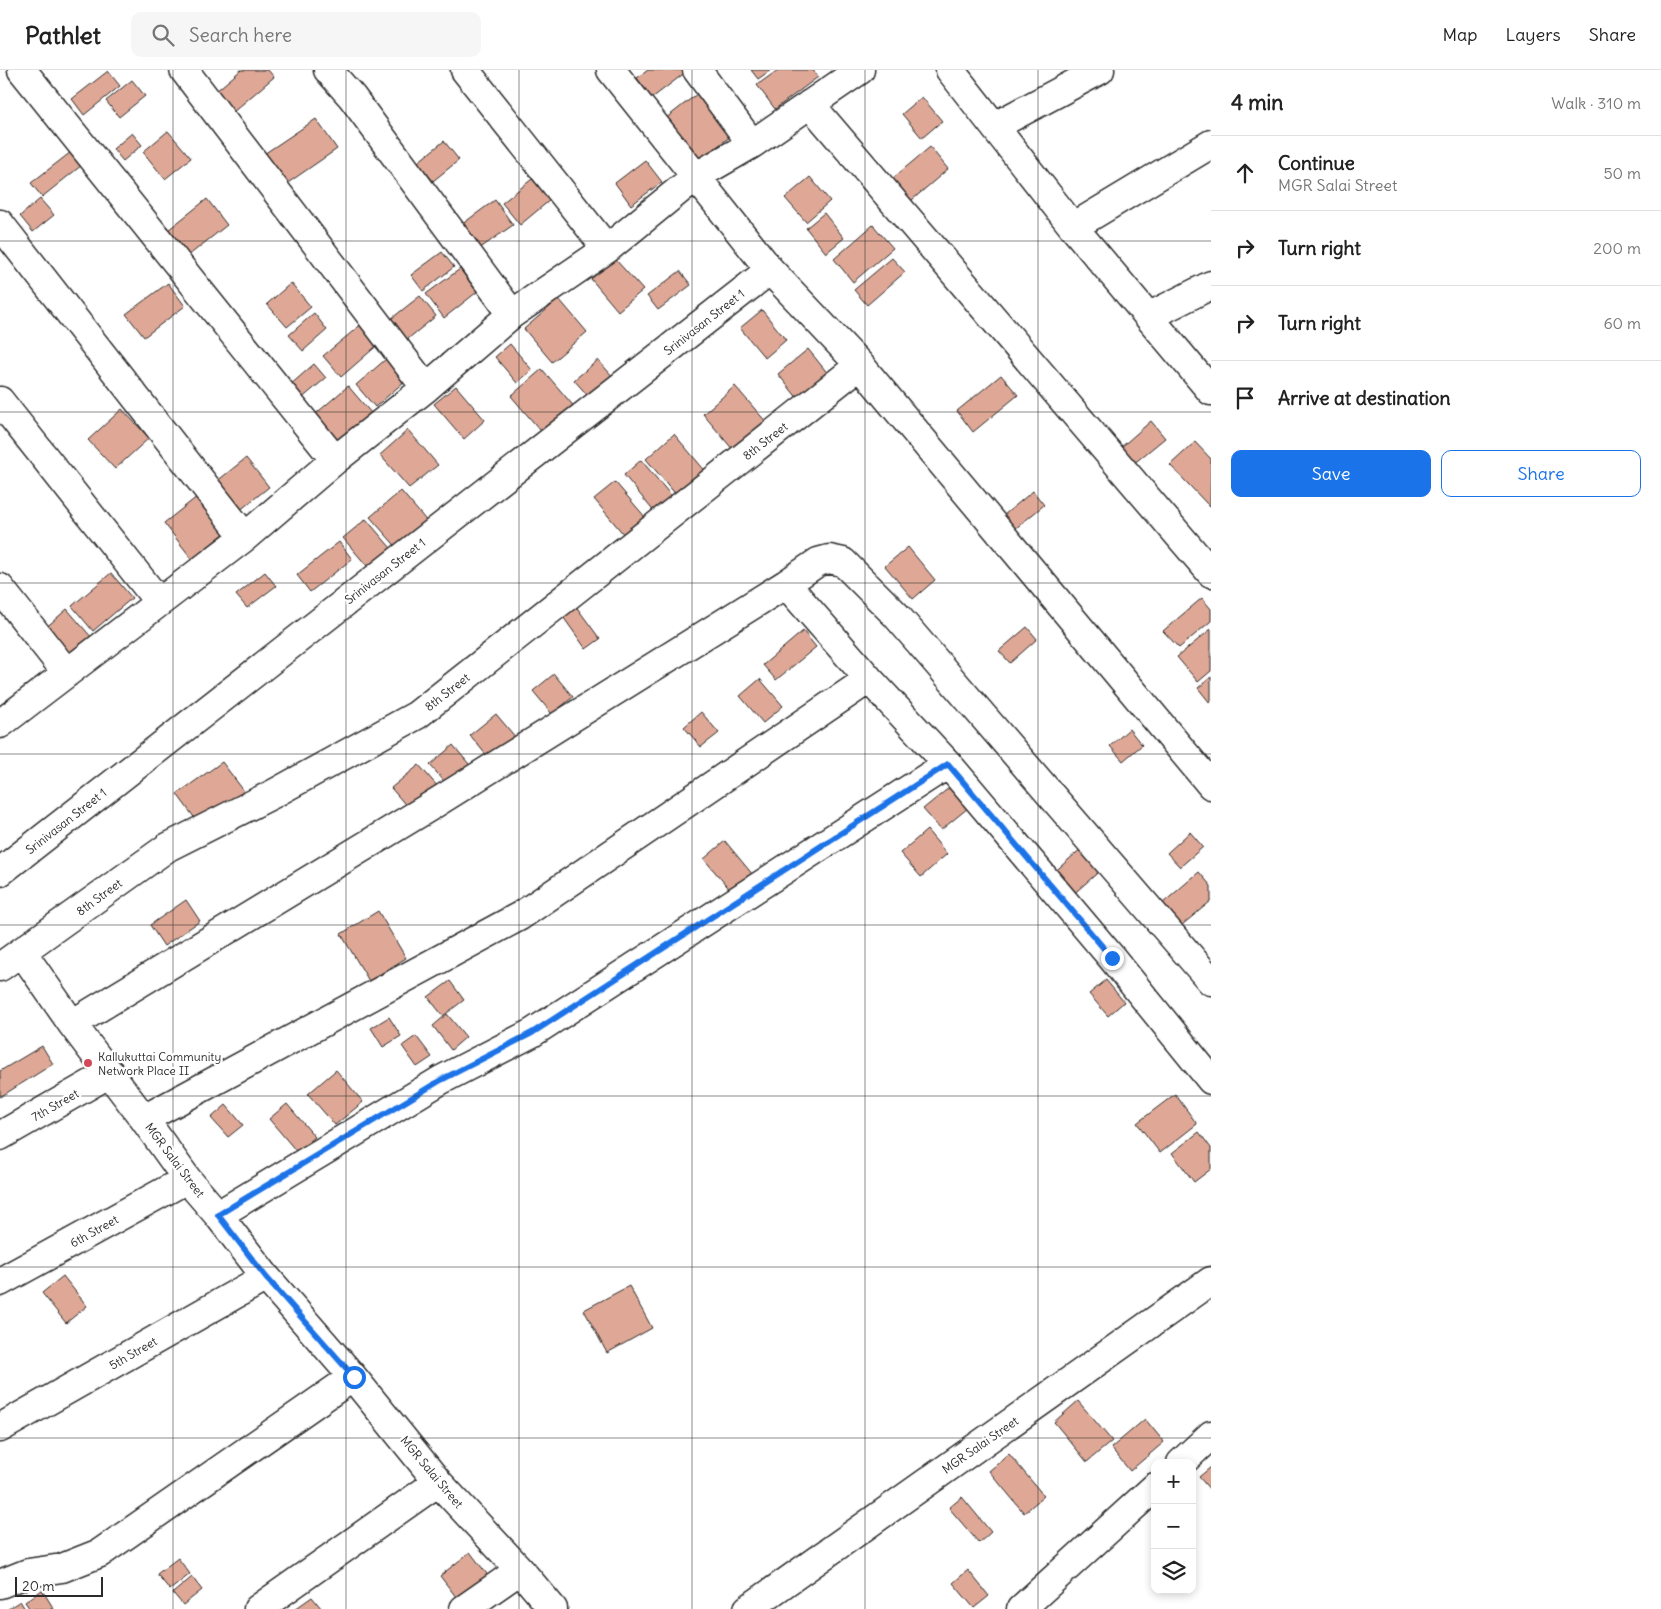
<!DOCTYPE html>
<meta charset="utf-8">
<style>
body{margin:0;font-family:Delius,sans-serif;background:#f6f6f6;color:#222}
.controls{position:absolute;right:15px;bottom:15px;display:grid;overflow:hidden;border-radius:10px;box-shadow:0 2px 8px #0003}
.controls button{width:45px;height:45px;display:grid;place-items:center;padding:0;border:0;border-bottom:1px solid #e0e0e0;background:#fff;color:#222;font:25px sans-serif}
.scale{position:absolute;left:15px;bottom:12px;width:88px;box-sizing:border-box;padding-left:5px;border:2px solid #2b2b2b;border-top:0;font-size:14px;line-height:18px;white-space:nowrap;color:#2b2b2b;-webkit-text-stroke:4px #fff;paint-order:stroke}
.stop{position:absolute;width:15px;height:15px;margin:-11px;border:4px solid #1a73e8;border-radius:50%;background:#fff}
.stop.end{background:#1a73e8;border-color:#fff;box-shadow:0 1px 5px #0008}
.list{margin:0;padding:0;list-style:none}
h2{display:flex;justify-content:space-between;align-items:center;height:65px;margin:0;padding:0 20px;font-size:21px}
h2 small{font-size:16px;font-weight:400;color:#767676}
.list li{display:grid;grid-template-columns:32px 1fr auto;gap:15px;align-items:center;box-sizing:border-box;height:75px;padding:0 20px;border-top:1px solid #e0e0e0}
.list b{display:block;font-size:19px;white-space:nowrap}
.list p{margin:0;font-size:16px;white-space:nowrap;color:#767676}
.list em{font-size:16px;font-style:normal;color:#767676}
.actions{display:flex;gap:10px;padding:15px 20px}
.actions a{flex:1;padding:11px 0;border:1px solid #1a73e8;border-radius:10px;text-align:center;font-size:18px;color:#1a73e8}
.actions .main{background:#1a73e8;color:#fff}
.icon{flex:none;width:28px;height:28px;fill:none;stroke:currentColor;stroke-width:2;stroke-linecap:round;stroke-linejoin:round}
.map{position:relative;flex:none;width:1211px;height:1539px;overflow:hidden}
header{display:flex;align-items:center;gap:30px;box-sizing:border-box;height:70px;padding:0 25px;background:#fff;border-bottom:1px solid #e0e0e0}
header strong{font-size:24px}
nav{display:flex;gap:28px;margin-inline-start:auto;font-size:18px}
.search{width:350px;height:45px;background:#f6f6f6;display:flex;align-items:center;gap:12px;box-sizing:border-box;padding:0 18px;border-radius:10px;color:#767676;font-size:19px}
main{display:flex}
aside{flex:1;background:#fff}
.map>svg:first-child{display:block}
.building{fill:#dfa896;stroke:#2b2b2b}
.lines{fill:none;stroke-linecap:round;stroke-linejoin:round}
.minor-casing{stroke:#2b2b2b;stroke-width:31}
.minor{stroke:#fff;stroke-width:28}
.route{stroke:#1a73e8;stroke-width:6}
.grid{fill:none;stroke:#2b2b2b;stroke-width:1;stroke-opacity:0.55}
.poi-dot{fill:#d1495b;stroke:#fff;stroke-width:2}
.labels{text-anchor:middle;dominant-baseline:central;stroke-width:4.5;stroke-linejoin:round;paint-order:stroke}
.street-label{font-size:12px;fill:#2b2b2b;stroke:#fff}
.poi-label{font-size:12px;fill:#2b2b2b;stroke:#fff;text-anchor:start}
</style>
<header>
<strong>Pathlet</strong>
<div class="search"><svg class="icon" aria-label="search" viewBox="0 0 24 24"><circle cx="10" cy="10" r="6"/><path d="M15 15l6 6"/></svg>Search here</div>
<nav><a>Map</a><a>Layers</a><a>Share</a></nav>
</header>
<main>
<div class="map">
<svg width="1211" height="1539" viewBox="0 0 1211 1539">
<rect width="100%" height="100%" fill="#fff"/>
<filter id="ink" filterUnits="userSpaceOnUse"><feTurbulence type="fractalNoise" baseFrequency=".02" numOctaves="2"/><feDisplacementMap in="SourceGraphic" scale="10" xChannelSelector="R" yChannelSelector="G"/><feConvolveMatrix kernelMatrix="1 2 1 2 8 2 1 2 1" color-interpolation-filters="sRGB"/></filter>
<g filter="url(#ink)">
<path class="building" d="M 241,0 L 268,0 L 274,7 L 232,43 L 215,22 Z
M 648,0 L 684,0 L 686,2 L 652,28 L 637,8 Z
M 751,0 L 771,0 L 758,9 Z
M 778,0 L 813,0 L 818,7 L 775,39 L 757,15 Z
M 108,1 L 120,16 L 84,45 L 72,29 Z
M 132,10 L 145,26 L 119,47 L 106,31 Z
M 702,20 L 735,63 L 698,91 L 665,49 Z
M 922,27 L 942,51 L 922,68 L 902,44 Z
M 316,49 L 337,79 L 282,117 L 261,86 Z
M 168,61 L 191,88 L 165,109 L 143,82 Z
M 132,63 L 142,75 L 123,91 L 113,79 Z
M 444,71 L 459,90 L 433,111 L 418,92 Z
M 930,77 L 948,99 L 905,136 L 886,114 Z
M 71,82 L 82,95 L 42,127 L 31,113 Z
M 645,90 L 662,112 L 631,135 L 615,113 Z
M 810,107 L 830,131 L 806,152 L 785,128 Z
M 532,109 L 550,130 L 520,155 L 502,133 Z
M 40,129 L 54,145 L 33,162 L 20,146 Z
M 207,129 L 227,155 L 188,186 L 168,160 Z
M 495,130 L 513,155 L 479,179 L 461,155 Z
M 824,143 L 844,168 L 826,183 L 806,158 Z
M 873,155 L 893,178 L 853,212 L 834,189 Z
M 442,182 L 454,197 L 423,221 L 411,205 Z
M 892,188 L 905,202 L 867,235 L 854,220 Z
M 615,189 L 643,220 L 618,241 L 591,209 Z
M 460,199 L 477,222 L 444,248 L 426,224 Z
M 680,201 L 691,215 L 658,240 L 647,226 Z
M 168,213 L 185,236 L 144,267 L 126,244 Z
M 291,213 L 311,237 L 287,257 L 267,234 Z
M 420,226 L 436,246 L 404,272 L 387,252 Z
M 559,229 L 587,262 L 552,292 L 524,259 Z
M 762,240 L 786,270 L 765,288 L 740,258 Z
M 314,243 L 327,260 L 303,281 L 289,265 Z
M 364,252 L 381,272 L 341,307 L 323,286 Z
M 510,274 L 532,300 L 517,313 L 495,287 Z
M 808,279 L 829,305 L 799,330 L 778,304 Z
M 386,289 L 405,311 L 375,337 L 356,315 Z
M 598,290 L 614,308 L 590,328 L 574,310 Z
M 314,294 L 326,308 L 300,330 L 289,316 Z
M 542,299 L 577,340 L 546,367 L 511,326 Z
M 1001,305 L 1018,325 L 973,362 L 957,341 Z
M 348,316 L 372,344 L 335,374 L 312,347 Z
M 456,316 L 485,350 L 464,369 L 434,334 Z
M 735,316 L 767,353 L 734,381 L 703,344 Z
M 122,339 L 149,368 L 115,399 L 88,370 Z
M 1151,351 L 1165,368 L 1132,395 L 1119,379 Z
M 408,360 L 438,395 L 409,418 L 380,385 Z
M 674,364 L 707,403 L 678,427 L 646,389 Z
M 1195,372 L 1211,389 L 1210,437 L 1170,395 Z
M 246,388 L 269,417 L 239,441 L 216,412 Z
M 641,390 L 674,429 L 656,444 L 624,405 Z
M 615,412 L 646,448 L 625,466 L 594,429 Z
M 401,421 L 430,455 L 400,481 L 370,447 Z
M 1033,421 L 1044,435 L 1015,459 L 1004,445 Z
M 198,426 L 226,462 L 192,489 L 164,453 Z
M 366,449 L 396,484 L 373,503 L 343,468 Z
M 339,472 L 352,489 L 310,522 L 297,505 Z
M 908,477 L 935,510 L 913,529 L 885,496 Z
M 265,502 L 276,516 L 247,538 L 236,525 Z
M 111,503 L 132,528 L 93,561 L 72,536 Z
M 1202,528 L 1211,539 L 1211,551 L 1179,578 L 1163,561 Z
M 575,535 L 600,569 L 586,579 L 561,544 Z
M 67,539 L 92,568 L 66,590 L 42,561 Z
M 1027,557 L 1037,569 L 1010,593 L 999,581 Z
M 1211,559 L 1211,601 L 1198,612 L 1177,587 Z
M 803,561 L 816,577 L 776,610 L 763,595 Z
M 554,604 L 573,627 L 552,644 L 533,621 Z
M 1211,607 L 1211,631 L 1210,633 L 1198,618 Z
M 760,609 L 783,636 L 763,653 L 740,626 Z
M 701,642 L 719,663 L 701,677 L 684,657 Z
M 496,644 L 517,669 L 491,691 L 470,665 Z
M 1129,659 L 1142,675 L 1123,691 L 1110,676 Z
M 453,675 L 474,700 L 451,719 L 430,695 Z
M 222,692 L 244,721 L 199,754 L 177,724 Z
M 419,695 L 438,717 L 410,740 L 391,718 Z
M 950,717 L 968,738 L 941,760 L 923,739 Z
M 927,760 L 947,784 L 921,807 L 900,783 Z
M 1190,762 L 1203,777 L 1180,797 L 1167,783 Z
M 725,771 L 753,805 L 732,822 L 704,789 Z
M 1083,777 L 1102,799 L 1070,827 L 1052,804 Z
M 1199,802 L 1211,816 L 1211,831 L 1182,855 L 1163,833 Z
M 186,830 L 200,851 L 164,876 L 150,855 Z
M 378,841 L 406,888 L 369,911 L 341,864 Z
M 1106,910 L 1124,932 L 1108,946 L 1089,924 Z
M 450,911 L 464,930 L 443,946 L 428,927 Z
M 447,944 L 466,967 L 451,980 L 433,956 Z
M 389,947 L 401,966 L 383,977 L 371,958 Z
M 416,966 L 432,987 L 417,997 L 402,976 Z
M 42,976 L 53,994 L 0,1027 L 0,1001 Z
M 336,1000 L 363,1032 L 335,1055 L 308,1024 Z
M 1175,1024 L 1197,1054 L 1160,1083 L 1137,1053 Z
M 287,1034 L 315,1067 L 297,1082 L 269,1049 Z
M 226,1035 L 243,1055 L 228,1067 L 211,1048 Z
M 1199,1062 L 1211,1078 L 1211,1099 L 1194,1112 L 1172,1083 Z
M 63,1206 L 87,1236 L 66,1253 L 42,1223 Z
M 629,1216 L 652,1258 L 607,1283 L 584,1240 Z
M 1078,1331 L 1112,1371 L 1087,1392 L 1054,1352 Z
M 1145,1349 L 1164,1372 L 1130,1401 L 1111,1378 Z
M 1009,1384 L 1044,1426 L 1024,1443 L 989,1401 Z
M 1211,1397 L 1211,1421 L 1199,1407 Z
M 962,1427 L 991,1462 L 979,1473 L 949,1438 Z
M 470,1482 L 490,1508 L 460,1532 L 440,1506 Z
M 178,1488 L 190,1504 L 170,1520 L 157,1504 Z
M 968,1500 L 989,1526 L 974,1538 L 953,1513 Z
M 192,1507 L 202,1520 L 183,1535 L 173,1523 Z
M 42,1520 L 54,1539 L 30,1539 L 25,1532 Z
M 312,1527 L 322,1539 L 295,1539 Z
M 20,1531 L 25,1539 L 8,1539 Z"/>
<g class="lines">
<g class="minor-casing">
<path id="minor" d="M 22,0 L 335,390
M 184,0 L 426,318
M 328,0 L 352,27 L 512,244
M 465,0 L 607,179
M 611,0 L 770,200 L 860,295 L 1211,715
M 697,0 L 752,74
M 950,0 L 1073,157 L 1211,321
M 810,34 L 1211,503
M 995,56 L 1100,0
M 0,154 L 245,467
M 1073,157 L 1211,74
M 1150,246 L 1211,215
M 0,331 L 159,532
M 786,514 L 818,492 L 829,489 L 843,492 L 896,545 L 1211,911
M 0,518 L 67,603
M 0,654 L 245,467 L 335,390 L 426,318 L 512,244 L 607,179 L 695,107 L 752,74 L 860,0
M 0,802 L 770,200
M 22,882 L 72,954 L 144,1049 L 187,1109 L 218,1145 L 266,1207 L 353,1307 L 438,1412 L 520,1500 L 553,1539
M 0,897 L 168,777 L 273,724 L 417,645 L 860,295
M 72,954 L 426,739 L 786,514 L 869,609 L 948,694 L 1112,888 L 1211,1010
M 144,1049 L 520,846 L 869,609
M 0,1066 L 110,1003
M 218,1145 L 441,1010 L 532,963 L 948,694
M 0,1212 L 187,1109
M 0,1358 L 266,1207
M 1181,1393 L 1211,1365
M 0,1514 L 28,1503 L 62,1498 L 100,1483 L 353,1307
M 258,1539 L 438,1412
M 464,1539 L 520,1500
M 748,1539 L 1211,1211
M 1021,1539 L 1155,1417"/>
</g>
<use href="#minor" class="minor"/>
</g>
</g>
<g class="lines" filter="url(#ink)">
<path class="route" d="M 354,1307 L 266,1207 L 218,1145 L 441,1010 L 532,963 L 948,694 L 1112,888"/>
</g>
<path class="grid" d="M 173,0 L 173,1539M 346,0 L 346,1539M 519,0 L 519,1539M 692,0 L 692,1539M 865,0 L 865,1539M 1038,0 L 1038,1539M 0,171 L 1211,171M 0,342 L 1211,342M 0,513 L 1211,513M 0,684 L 1211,684M 0,855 L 1211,855M 0,1026 L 1211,1026M 0,1197 L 1211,1197M 0,1368 L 1211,1368"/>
<circle class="poi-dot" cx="88" cy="993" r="5"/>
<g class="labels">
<g class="street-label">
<text transform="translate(704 252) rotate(-38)">Srinivasan Street 1</text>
<text transform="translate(765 371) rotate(-38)">8th Street</text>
<text transform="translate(385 501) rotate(-38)">Srinivasan Street 1</text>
<text transform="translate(447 622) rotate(-38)">8th Street</text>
<text transform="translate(66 751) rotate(-38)">Srinivasan Street 1</text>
<text transform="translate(99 827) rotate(-36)">8th Street</text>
<text transform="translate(55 1035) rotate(-30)">7th Street</text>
<text transform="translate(175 1090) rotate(53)">MGR Salai Street</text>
<text transform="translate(94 1161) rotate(-29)">6th Street</text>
<text transform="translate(133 1283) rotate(-30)">5th Street</text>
<text transform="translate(980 1375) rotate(-35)">MGR Salai Street</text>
<text transform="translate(432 1402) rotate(50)">MGR Salai Street</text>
</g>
<g class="poi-label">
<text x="98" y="986">Kallukuttai Community<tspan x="98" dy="14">Network Place II</tspan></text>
</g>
</g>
</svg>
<div class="controls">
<button>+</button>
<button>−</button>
<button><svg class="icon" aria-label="layers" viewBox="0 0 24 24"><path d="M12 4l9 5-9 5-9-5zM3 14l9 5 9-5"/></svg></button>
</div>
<div class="scale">20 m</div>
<div class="stop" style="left:354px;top:1307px"></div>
<div class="stop end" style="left:1112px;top:888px"></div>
</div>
<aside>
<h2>4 min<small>Walk · 310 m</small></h2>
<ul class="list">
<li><svg class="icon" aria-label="ahead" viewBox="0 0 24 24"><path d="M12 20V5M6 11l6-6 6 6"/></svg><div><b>Continue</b><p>MGR Salai Street</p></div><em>50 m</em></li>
<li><svg class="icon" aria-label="right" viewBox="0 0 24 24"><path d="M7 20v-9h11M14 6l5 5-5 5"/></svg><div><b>Turn right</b></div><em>200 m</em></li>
<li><svg class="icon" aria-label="right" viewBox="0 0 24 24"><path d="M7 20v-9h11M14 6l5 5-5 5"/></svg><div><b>Turn right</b></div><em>60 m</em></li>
<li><svg class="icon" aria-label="arrive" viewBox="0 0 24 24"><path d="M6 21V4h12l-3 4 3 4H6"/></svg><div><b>Arrive at destination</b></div></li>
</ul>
<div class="actions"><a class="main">Save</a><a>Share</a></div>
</aside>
</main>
